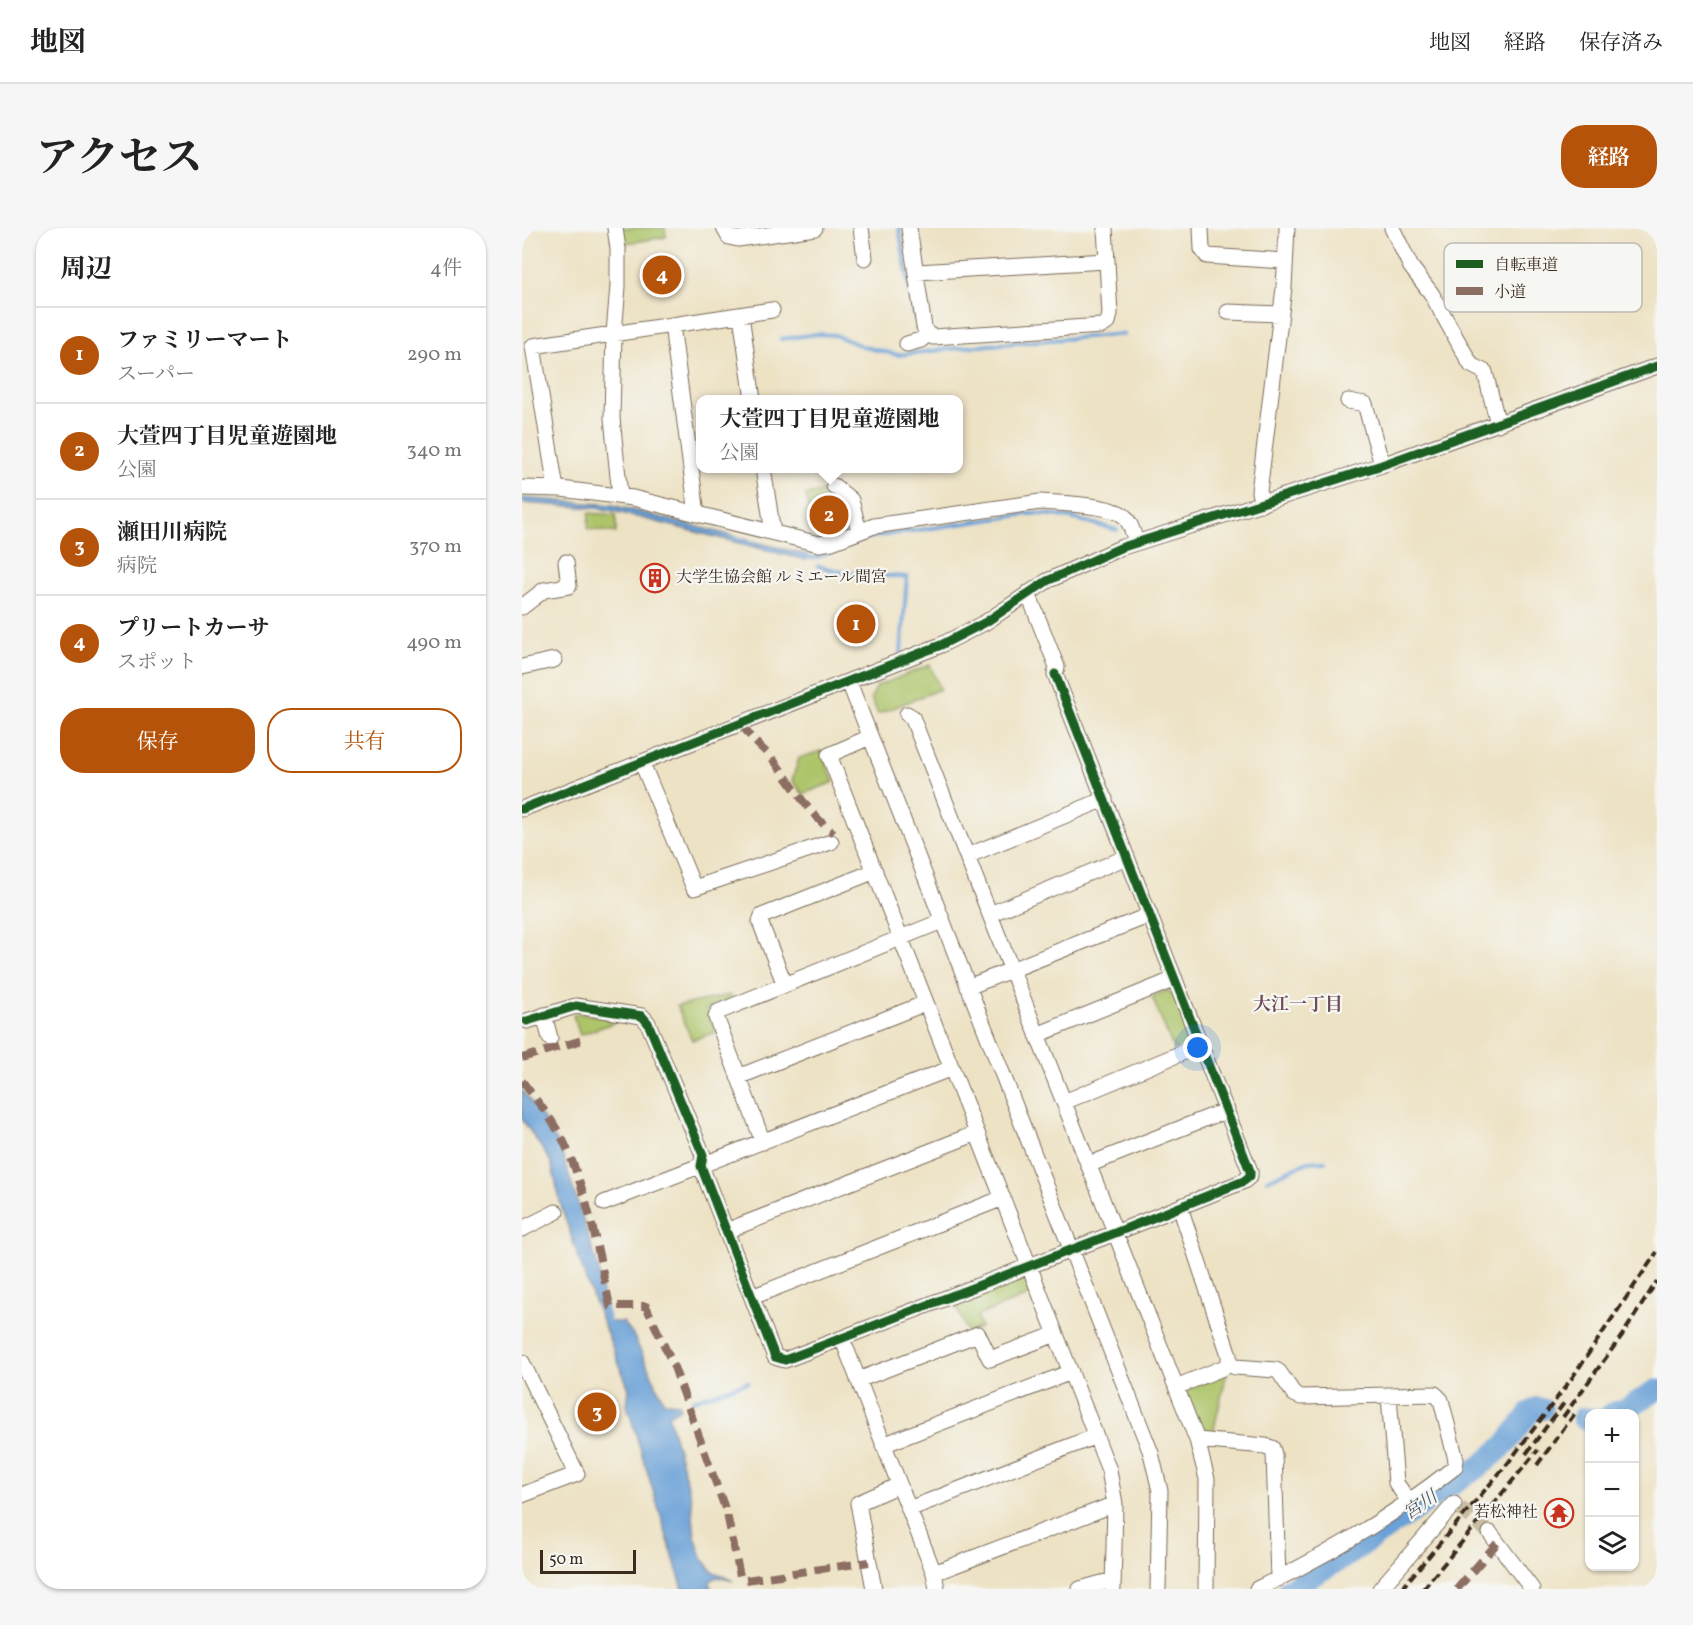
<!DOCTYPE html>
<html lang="ja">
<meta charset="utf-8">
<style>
body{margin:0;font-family:Vollkorn,"Noto Serif JP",serif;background:#f6f6f6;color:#222}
.controls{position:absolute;right:18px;bottom:18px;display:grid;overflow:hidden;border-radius:12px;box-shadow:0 2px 4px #0004}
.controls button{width:54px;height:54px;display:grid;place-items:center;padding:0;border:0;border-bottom:2px solid #e0e0e0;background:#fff;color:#222;font:30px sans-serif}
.scale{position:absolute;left:18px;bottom:15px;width:96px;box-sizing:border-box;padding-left:6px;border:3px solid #3b2a1e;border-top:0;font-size:16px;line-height:21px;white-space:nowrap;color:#3b2a1e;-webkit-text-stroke:4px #f6f6f2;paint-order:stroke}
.you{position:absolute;left:676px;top:820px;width:21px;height:21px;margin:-15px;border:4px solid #fff;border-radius:50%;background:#1a73e8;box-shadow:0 0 0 9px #1a73e833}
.badge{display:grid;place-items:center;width:39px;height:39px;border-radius:50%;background:#b45309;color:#fff;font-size:20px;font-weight:700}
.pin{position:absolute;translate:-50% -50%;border:3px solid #fff;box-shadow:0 2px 6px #0006}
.popup{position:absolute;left:174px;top:167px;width:267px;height:78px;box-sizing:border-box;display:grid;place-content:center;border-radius:12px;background:#fff;filter:drop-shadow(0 2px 4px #0005);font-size:20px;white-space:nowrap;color:#767676}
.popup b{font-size:22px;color:#222}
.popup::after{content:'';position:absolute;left:50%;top:100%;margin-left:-12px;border:12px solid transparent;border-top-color:#fff}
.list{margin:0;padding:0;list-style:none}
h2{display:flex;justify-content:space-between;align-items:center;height:78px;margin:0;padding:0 24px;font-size:26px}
h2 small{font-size:20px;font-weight:400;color:#767676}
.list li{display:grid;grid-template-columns:39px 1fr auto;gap:18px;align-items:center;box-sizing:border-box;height:96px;padding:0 24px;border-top:2px solid #e0e0e0}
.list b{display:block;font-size:22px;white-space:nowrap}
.list p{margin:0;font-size:20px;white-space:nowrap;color:#767676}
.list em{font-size:20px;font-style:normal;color:#767676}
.actions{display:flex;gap:12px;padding:18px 24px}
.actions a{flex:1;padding:14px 0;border:2px solid #b45309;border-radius:24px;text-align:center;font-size:21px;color:#b45309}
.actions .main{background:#b45309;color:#fff}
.icon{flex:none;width:33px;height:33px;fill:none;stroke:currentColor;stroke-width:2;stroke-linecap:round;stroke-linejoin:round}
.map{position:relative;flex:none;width:1135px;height:1361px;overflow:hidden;border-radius:24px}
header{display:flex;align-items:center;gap:36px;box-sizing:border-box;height:84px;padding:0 30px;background:#fff;border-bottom:2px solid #e0e0e0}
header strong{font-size:28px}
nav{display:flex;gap:33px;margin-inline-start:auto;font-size:21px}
.intro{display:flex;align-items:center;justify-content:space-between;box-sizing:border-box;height:144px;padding:0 36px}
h1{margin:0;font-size:42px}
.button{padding:15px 27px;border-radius:24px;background:#b45309;color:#fff;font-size:21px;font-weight:700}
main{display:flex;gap:36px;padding:0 36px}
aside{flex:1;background:#fff;border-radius:24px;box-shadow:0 2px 4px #0004}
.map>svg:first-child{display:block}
.green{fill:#adc469;stroke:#747744;stroke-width:1.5}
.water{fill:#69a0d7;stroke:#52657a;stroke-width:1.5}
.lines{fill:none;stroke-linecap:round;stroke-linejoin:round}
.stream{stroke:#69a0d7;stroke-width:4}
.river{stroke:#69a0d7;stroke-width:22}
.minor-tunnel{stroke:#c9bda3;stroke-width:15;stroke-dasharray:15 8;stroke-linecap:butt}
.minor-casing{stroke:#796a58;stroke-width:17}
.minor{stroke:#fff;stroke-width:15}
.rail{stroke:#3b2a1e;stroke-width:4;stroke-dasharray:9 4.5;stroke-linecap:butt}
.quiet{stroke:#8d6e63;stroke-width:8;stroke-dasharray:15 8;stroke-linecap:butt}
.cycleway-casing{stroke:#f6f6f2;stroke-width:13}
.cycleway{stroke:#1b5e20;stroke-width:9}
.labels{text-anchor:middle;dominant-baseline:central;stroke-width:4.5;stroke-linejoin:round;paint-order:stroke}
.poi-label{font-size:16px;fill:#3b2a1e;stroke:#f6f6f2;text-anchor:start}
.neighbourhood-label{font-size:18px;font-weight:bold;fill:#6f4c56;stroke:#f6f6f2}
.water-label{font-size:18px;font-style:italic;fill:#4d5968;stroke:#f6f6f2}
.key{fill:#f6f6f2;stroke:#beb9b2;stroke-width:1.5}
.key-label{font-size:16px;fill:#3b2a1e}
</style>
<header>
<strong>地図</strong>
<nav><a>地図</a><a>経路</a><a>保存済み</a></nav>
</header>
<div class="intro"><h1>アクセス</h1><a class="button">経路</a></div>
<main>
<aside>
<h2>周辺<small>4件</small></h2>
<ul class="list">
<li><span class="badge">1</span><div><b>ファミリーマート</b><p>スーパー</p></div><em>290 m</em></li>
<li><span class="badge">2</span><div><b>大萱四丁目児童遊園地</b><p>公園</p></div><em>340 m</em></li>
<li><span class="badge">3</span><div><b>瀬田川病院</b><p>病院</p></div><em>370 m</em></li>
<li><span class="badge">4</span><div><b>プリートカーサ</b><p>スポット</p></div><em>490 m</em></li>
</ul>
<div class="actions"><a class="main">保存</a><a>共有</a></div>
</aside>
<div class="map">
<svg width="1135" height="1361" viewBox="0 0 1135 1361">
<rect width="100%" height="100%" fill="#f6f6f2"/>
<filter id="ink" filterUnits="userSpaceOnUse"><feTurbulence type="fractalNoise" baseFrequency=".0167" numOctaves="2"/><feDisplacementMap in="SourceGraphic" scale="12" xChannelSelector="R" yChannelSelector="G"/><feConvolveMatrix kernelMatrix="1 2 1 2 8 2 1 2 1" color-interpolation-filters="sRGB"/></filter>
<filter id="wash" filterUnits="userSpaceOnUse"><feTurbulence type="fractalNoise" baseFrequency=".008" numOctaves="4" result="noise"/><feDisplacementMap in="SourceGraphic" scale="24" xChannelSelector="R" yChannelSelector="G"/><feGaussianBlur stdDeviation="1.35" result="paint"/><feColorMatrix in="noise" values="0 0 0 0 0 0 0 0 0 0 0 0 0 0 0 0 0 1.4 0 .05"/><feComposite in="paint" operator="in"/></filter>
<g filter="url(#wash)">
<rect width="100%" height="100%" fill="#ede2c4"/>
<path class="green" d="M 97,0 L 143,0 L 144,9 L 99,16 Z
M 303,263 L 323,277 L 329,296 L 305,308 L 293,308 L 284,267 Z
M 67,285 L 94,287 L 94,305 L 66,301 Z
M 408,437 L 418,461 L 356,486 L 349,470 L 355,458 Z
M 299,523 L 312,554 L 281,566 L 270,552 L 277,530 Z
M 645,762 L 652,766 L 670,809 L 666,816 L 652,822 L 630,769 Z
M 208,767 L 209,770 L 185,781 L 194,804 L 170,812 L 155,778 Z
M 56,785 L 89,790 L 91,795 L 58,807 L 51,787 Z
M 499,1050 L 505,1053 L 511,1066 L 455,1088 L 459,1099 L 446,1105 L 433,1076 Z
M 705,1144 L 691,1205 C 671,1203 669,1182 663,1166 L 668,1160 Z"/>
<path class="water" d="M 0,270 L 90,277 L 285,327 L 284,332 L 92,283 L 75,280 L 0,275 Z
M 0,862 L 22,892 L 39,922 L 76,1039 L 83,1086 L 88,1094 L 101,1094 L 112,1109 L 142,1174 L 157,1175 L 158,1180 L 146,1187 L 169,1269 L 173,1309 L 180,1329 L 190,1343 L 211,1353 L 195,1349 L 188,1353 L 189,1361 L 161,1361 L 105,1177 L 107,1161 L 64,1052 L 40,981 L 29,934 L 0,891 Z"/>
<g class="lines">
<path class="stream" d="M 377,0 L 393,91
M 259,111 L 295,106 L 313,107 L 342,119 L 376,127 L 444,119 L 602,106
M 280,329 L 293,330 L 349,309 L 506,286 C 537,284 566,295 595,302
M 296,338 L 324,345 L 385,349 L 379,425
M 745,952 L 786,934 L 803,933
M 81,1073 L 87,1095
M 171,1172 L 226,1154"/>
<path class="river" d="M 1089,1186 L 1104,1181 L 1135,1162
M 1061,1190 L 1068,1191
M 767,1361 L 820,1331 L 961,1236 L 984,1216 L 1008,1184 L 1015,1180 L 1020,1181"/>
</g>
</g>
<g filter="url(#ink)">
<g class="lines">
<path class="minor-tunnel" d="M 938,1280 L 968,1305"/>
<g class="minor-casing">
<path id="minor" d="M 93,0 L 96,21 L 96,58 L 92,105 L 90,190 L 98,268
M 202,0 L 207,9 L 216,11 L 293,0
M 339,0 L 343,30
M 387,0 L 402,99 L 405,106 L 411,109 L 580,98 L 586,94 L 588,86 L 583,0
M 679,0 L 680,21 L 685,28 L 763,33
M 870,0 L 889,39 L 909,65 L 949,137 L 963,144 L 976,196
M 395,44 L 584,33
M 706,84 L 758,86
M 219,87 L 231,172
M 150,97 L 175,286
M 385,116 L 399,112 L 405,106
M 826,173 L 843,176 L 860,237
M 241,240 L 251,305
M 312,258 L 329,272 L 337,303
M 0,260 L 39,261 L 111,270 L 297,316 L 310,314 L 352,298 L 518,274 C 536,275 590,277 602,288 C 609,295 611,305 614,314
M 34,261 L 11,118 L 250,82
M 740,276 L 737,264 L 762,60 L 765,0
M 0,379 L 22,362 L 47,358 L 44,334
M 0,439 L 32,432
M 327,454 L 629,1225 L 638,1263 L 636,1361
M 385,486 L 390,489 L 675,1212 L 685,1251 L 684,1361
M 348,509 L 307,527 L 587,1242 L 593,1276 L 591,1361
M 120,535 L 172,660 L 309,614
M 0,581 L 419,417 L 464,394 L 525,353 L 598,320 L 860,237 L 1135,138
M 445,628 L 583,571
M 468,686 L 605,629
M 263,757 L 238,694 L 240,688 L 353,643
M 446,759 L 628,687
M 22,787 L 28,810
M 5,793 L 54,778 L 120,788 L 126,795 L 181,927 L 179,938 L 253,1129 L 263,1132 L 593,1005 L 722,953 L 728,948 L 728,943 L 533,446 L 535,439 L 506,365
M 515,807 L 653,751
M 216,849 L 404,775
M 542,874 L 679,817
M 241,914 L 194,789 L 196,784 L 420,693
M 566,937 L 705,882
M 82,975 L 430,840
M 0,1001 L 34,984
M 204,1003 L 455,905
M 230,1069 L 481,970
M 320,1110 L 412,1345 L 415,1361
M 0,1134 L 55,1246 L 0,1267
M 707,1136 L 713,1139 L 754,1142 L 757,1144 L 772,1166 L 779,1169 L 913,1166 L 919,1172 L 934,1232 L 933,1239 C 873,1287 804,1328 735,1361
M 336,1152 L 456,1106 L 468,1131 L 534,1106
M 654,1159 L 703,1139 L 707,1136 L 707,1127 L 658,979
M 867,1168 L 874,1255 L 886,1272
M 675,1212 L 743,1218 L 750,1220 L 752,1226 L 756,1351
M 361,1217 L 549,1144
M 387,1281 L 574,1208
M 968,1305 L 1010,1361
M 412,1345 L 593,1276
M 352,1361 L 336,1275 L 377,1257
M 558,1361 L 591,1352
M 858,1361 L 932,1276"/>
</g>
<use href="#minor" class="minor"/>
<path class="rail" d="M 1041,1189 L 1101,1106 L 1135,1053
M 1004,1226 L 1042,1175
M 1015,1237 L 1054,1184
M 879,1361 L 986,1235 L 1050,1150 L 1135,1024
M 901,1361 L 1016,1222"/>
<path class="quiet" d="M 220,496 C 230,515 244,521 256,538 C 276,564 285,584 312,605
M 0,830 L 64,811
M 0,853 C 15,873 31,892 42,914 C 66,966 76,1023 88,1078 L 124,1078 L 152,1139 L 205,1286 L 218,1348 L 224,1352 L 347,1334
M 935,1361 L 976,1314"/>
<g class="cycleway-casing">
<path id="cycleway" d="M 0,581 L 419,417 L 464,394 L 525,353 L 598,320 L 860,237 L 1135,138
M 5,793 L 54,778 L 120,788 L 126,795 L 181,927 L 179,938 L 253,1129 L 263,1132 L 593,1005 L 722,953 L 728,948 L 728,943 L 533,446"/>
</g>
<use href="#cycleway" class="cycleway"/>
</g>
</g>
<defs>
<g id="building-ring" transform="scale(1.5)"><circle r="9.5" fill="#f6f6f2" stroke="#c8321e" stroke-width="1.5"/><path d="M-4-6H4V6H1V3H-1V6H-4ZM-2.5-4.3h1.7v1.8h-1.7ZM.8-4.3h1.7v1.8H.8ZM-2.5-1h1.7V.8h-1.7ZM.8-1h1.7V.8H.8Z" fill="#c8321e"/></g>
<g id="temple-ring" transform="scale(1.5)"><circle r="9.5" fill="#f6f6f2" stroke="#c8321e" stroke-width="1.5"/><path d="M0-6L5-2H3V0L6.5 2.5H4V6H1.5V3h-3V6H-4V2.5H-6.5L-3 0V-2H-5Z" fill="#c8321e"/></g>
</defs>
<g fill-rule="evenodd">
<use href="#building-ring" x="133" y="350"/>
<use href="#temple-ring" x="1037" y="1285"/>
</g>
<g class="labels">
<g class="poi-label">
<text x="154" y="350">大学生協会館 ルミエール間宮</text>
<text x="1016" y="1285" text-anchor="end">若松神社</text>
</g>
<g class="neighbourhood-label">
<text x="776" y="777">大江一丁目</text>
</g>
<g class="water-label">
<text transform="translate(899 1278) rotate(-34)">宮川</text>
</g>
</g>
<rect x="922" y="15" width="198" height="69" rx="9" class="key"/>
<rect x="934" y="32" width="27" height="8" fill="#1b5e20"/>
<rect x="934" y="59" width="27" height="8" fill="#8d6e63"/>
<g class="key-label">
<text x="972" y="42">自転車道</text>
<text x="972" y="69">小道</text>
</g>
</svg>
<div class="controls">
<button>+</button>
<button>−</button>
<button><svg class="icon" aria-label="layers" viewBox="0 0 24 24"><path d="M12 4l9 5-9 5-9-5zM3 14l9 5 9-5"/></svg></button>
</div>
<div class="scale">50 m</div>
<div class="you"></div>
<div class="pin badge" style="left:334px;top:396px">1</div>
<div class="pin badge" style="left:307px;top:287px">2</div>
<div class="popup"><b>大萱四丁目児童遊園地</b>公園</div>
<div class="pin badge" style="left:75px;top:1184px">3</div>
<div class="pin badge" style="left:140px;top:47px">4</div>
</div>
</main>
